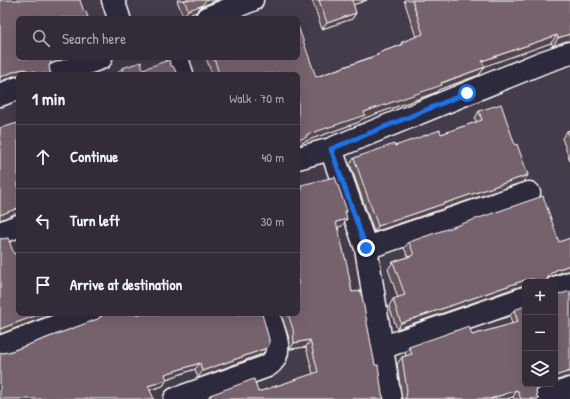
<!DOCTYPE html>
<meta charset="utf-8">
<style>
body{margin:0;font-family:"Patrick Hand",sans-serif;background:#3b3440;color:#f1f3f6}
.controls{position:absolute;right:12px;bottom:12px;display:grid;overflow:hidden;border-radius:6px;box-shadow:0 4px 16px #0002}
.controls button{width:36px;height:36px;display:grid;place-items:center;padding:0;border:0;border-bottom:1px solid #4e4853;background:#332c38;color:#f1f3f6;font:20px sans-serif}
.stop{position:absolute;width:12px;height:12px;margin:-9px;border:3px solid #1a73e8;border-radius:50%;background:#fff}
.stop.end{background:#1a73e8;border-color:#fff;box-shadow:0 1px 4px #0008}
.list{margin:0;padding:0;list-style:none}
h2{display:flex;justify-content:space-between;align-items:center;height:52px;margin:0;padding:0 16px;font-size:17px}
h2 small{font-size:13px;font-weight:400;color:#a9a7ae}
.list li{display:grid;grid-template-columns:26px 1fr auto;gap:12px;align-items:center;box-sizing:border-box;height:64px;padding:0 16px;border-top:1px solid #4e4853}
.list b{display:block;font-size:15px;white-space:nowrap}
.list em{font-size:13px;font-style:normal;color:#a9a7ae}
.icon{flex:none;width:22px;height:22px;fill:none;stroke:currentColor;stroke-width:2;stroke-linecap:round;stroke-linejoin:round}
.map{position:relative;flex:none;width:570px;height:399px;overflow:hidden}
.search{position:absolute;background:#332c38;box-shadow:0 4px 16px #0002;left:16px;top:16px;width:284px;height:44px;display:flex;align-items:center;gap:10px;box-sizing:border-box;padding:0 14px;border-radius:6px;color:#a9a7ae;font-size:15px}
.panel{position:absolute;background:#332c38;box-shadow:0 4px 16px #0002;left:16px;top:72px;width:284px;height:244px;border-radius:6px}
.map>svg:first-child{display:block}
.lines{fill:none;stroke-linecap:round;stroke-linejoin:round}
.minor-casing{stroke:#fff;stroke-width:25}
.minor{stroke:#2f2a3d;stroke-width:22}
.wall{fill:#65545d;stroke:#fff}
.shaded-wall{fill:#53454c;stroke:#fff}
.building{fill:#76626c;stroke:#fff}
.route{stroke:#1a73e8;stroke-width:5}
</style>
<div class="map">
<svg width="570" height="399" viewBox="0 0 570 399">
<rect width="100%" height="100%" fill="#443b4b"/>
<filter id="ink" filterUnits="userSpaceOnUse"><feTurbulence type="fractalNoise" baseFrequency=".025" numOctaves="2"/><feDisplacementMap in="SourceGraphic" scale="8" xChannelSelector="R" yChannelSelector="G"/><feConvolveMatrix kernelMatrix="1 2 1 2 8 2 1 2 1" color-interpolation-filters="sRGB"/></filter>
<g filter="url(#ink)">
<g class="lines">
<g class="minor-casing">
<path id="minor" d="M 113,0 L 119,18
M 207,18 L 252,0
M 177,58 L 182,74
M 57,74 L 101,58
M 0,95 L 18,88
M 331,149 L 366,248 L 390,399
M 298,158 L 331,149 L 541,63 L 570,53
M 0,233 L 18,226
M 366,248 L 529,193
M 555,288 L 570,283
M 0,347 L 89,314
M 381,348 L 525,298
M 175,399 L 265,367 C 267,366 271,364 272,362 C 284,350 272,327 268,314
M 544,399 L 570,389"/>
</g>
<use href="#minor" class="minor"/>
</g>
<path class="wall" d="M 0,0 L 84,12 L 88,18 L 18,18 L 49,66 L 50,72 L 51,74 L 18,74 L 18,76 L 13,76 L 0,82 Z
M 177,0 L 218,0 L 202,6 L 196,12 L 183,17 Z
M 312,0 L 367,0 L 353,5 L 356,13 L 352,19 L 322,29 Z
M 404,0 L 570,0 L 570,41 L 566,41 L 553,46 L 551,43 L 484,66 L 485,67 L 479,75 L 438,90 L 437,92 L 362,119 L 359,122 L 303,142 L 301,144 L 298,145 L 298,74 L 212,74 L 206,58 L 298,58 L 316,77 L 377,55 L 378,53 L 399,46 L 402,42 L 416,37 Z
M 171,66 L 177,74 L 117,74 L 122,68 L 143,69 Z
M 479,111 L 515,145 L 528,175 L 523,182 L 374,232 L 350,164 L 354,158 L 395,146 L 441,134 L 476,122 L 475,118 Z
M 570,130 L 570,161 L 562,138 L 567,131 Z
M 301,185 L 346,212 L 342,226 L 338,227 L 352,292 L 375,365 L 382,394 L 384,399 L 207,399 L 210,395 L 258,392 L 313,374 L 306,347 L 290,349 L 288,335 L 281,314 L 298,314 L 298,189 Z
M 409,242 L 566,271 L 551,276 L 547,279 L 548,282 L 525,282 L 525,286 L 521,286 L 397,329 L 389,306 L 393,299 L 398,298 L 388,269 L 393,262 L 408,257 L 404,248 Z
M 514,310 L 539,387 L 536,390 L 537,397 L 539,399 L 514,399 L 513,397 L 506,399 L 402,399 L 397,364 L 402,357 L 406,356 L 405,353 L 409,347 L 472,335 L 512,324 L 510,316 Z
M 101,314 L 262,314 L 262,354 L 198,378 L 195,369 L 167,379 L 163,386 L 150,390 L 2,353 L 9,352 L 98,319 L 101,317 Z"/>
<path class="shaded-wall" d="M 207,0 L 218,0 L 202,6 L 196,12 L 183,17 L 188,10 Z
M 352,0 L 367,0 L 347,7 Z
M 356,13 L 352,19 L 322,29 L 327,23 Z
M 570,34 L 570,41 L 566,41 L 553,46 L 558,38 Z
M 557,35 L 551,43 L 477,69 L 482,61 Z
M 485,67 L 479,75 L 438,90 L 437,92 L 362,119 L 359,122 L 303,142 L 301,144 L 298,145 L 298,140 L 306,135 L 364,112 Z
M 25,69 L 22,74 L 18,74 L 18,76 L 13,76 L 0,82 L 0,77 L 18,70 Z
M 528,175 L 523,182 L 374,232 L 378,226 Z
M 18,208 L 18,214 L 14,214 L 0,220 L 0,215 Z
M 347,219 L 342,226 L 332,229 L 336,222 Z
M 570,265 L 570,271 L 566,271 L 551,276 L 545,280 L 550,274 L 556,270 Z
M 532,279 L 530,282 L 525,282 L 525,286 L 521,286 L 397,329 L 401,323 L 525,280 Z
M 40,314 L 53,314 L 0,334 L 0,329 Z
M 310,340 L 306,347 L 290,349 L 294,343 Z
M 267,348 L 262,354 L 198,378 L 202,371 Z
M 200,363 L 195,369 L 161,381 L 165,374 Z
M 570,371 L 570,377 L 566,377 L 555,381 L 555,376 Z
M 167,380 L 163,386 L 144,392 L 148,386 Z
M 538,384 L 546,384 L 536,388 Z
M 517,390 L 513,397 L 506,399 L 490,399 Z"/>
<path class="building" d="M 0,0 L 80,0 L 84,12 L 86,11 L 88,18 L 18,18 L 18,58 L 50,58 L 51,62 L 49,66 L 50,72 L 51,74 L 35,74 L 34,71 L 31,72 L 25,69 L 18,70 L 0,77 Z
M 184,0 L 207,0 L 201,6 L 188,10 Z
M 319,0 L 353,0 L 352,0 L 356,13 L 327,23 Z
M 412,0 L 570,0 L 570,34 L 558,38 L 557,35 L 482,61 L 485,67 L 441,83 L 442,85 L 364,112 L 365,115 L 306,135 L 307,137 L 298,140 L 298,74 L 219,74 L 214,58 L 298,58 L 298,26 L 316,77 L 378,55 L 378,53 L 402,45 L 402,42 L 423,34 Z
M 169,60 L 171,66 L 173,66 L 177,74 L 124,74 L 122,68 L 141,62 L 143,69 Z
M 501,104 L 515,145 L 517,144 L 528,175 L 378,226 L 354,158 L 394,144 L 395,146 L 440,130 L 441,134 L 482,120 L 479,111 Z
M 18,123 L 18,208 L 0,215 L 0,128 Z
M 570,130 L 570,141 L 567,131 Z
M 335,177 L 347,211 L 345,211 L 347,219 L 336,222 L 347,265 L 352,292 L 361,291 L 375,365 L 378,365 L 382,394 L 384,399 L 212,399 L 210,395 L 254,379 L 258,392 L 318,372 L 310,340 L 294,343 L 293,329 L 288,314 L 298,314 L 298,191 L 302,190 L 301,185 Z
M 543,196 L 559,242 L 570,238 L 570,265 L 556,270 L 550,274 L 547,279 L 548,282 L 538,282 L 532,279 L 525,280 L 401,323 L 393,299 L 405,295 L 393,262 L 414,255 L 409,242 Z
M 0,238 L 2,239 L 8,238 L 14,254 L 18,252 L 18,314 L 40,314 L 0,329 Z
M 570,291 L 570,371 L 555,376 L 555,293 L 557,294 L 564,293 Z
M 525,306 L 525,384 L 540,384 L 536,390 L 537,397 L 539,399 L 521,399 L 517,390 L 490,399 L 405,399 L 406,397 L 407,391 L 402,357 L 412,354 L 409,347 L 469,326 L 472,335 L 518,322 L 514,310 Z
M 104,314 L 262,314 L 269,339 L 269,345 L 267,348 L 202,371 L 200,363 L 165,374 L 167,380 L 148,386 L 154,399 L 0,399 L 0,352 L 2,353 L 9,352 L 98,319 Z"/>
</g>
<g class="lines" filter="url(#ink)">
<path class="route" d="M 366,248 L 331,149 L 467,93"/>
</g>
</svg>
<div class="controls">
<button>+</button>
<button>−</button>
<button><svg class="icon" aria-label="layers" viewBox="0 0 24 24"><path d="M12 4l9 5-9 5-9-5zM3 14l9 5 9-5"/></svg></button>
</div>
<div class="stop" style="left:467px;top:93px"></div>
<div class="stop end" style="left:366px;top:248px"></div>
<div class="search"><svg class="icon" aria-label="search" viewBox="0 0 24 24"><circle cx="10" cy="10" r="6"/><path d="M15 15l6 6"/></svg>Search here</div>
<section class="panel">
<h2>1 min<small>Walk · 70 m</small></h2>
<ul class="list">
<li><svg class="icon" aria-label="ahead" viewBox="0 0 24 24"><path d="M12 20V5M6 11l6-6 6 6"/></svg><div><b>Continue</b></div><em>40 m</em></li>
<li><svg class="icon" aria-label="left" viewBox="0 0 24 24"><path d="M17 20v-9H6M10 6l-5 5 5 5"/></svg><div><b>Turn left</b></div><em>30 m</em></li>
<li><svg class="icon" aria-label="arrive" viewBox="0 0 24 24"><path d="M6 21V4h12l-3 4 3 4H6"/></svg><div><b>Arrive at destination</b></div></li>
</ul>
</section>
</div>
